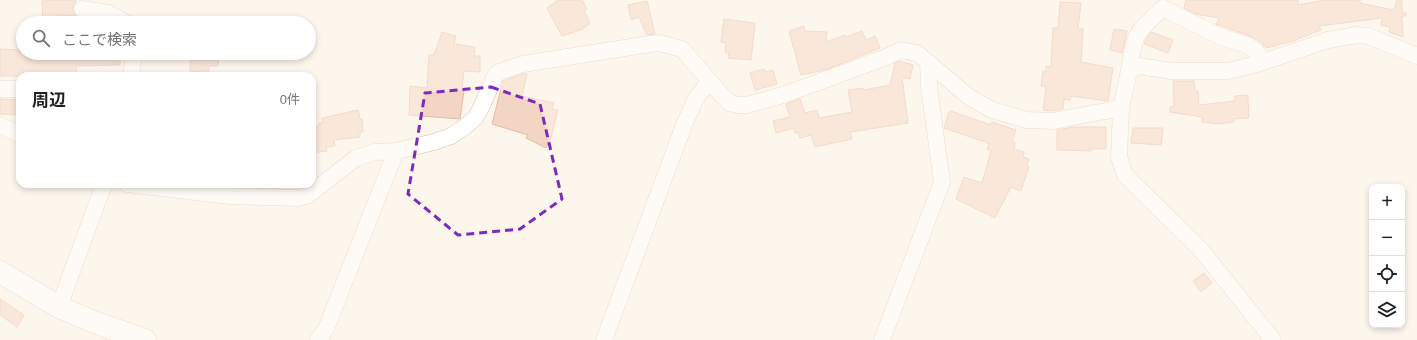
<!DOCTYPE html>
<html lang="ja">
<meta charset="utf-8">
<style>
body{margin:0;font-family:Helvetica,"Noto Sans JP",sans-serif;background:#f2f2f2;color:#202124}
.controls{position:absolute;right:12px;bottom:12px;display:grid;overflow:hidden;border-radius:8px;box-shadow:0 2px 6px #0003}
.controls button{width:36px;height:36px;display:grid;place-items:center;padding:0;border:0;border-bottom:1px solid #e0e0e0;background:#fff;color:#202124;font:20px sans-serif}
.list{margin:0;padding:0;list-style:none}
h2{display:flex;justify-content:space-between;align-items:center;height:52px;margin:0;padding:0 16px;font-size:17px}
h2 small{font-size:13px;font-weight:400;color:#757577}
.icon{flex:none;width:22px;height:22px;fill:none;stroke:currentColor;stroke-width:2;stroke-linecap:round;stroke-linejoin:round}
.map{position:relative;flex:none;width:1417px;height:340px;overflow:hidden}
.search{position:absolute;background:#fff;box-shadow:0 2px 6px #0003;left:16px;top:16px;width:300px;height:44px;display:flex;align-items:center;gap:10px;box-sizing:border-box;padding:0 14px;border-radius:22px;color:#757577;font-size:15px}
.panel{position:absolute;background:#fff;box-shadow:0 2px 6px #0003;left:16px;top:72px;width:300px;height:116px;border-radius:12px}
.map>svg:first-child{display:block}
.building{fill:#f3d5c3;stroke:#e6bba3}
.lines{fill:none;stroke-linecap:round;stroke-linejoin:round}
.minor-casing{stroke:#d1beb0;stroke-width:17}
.secondary-casing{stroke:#d6c0b0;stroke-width:23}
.minor{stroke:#fff;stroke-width:16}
.secondary{stroke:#fff;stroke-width:22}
.marked{fill:none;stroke:#7b2cbf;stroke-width:3;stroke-dasharray:8 5;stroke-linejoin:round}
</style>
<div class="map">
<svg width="1417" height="340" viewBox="0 0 1417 340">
<rect width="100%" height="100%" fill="#fdf6ec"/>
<path class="building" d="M 44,0 L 76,0 L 73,8 L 76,16 L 61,16 L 62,23 L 43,23 L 42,1 Z
M 558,0 L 582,0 L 587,9 L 584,10 L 590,23 L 583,29 L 562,36 L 547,8 Z
M 1186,0 L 1298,0 L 1298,5 L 1325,0 L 1360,0 L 1360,3 L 1394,10 L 1397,0 L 1402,0 L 1402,12 L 1406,13 L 1406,16 L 1402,16 L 1403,37 L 1389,32 L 1390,27 L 1381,25 L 1382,18 L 1319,26 L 1321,30 L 1293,41 L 1266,48 L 1262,43 L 1252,37 L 1216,24 L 1219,18 L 1195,14 L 1184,8 Z
M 647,1 L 655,34 L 647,35 L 639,17 L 631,20 L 628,5 Z
M 1060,2 L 1081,3 L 1078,29 L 1083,29 L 1081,62 L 1113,68 L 1108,101 L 1071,96 L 1070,100 L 1064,99 L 1063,109 L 1052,111 L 1043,110 L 1046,87 L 1041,86 L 1043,71 L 1046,72 L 1046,66 L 1051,67 L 1053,28 L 1058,28 Z
M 724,19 L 755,23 L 751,60 L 728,58 L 729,53 L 725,53 L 726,43 L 721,42 Z
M 804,26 L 805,31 L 827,32 L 826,42 L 845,35 L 846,37 L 862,31 L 866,40 L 875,36 L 880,48 L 828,69 L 801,75 L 789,31 Z
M 1114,29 L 1127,31 L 1122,53 L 1110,50 Z
M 442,32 L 456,36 L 454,44 L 475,47 L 474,56 L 480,56 L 480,72 L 464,71 L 462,88 L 464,91 L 460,119 L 409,115 L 410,86 L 427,88 L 429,55 L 434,55 Z
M 1151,32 L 1173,40 L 1168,53 L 1144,44 Z
M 0,49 L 23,50 L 23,53 L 120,53 L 120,65 L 76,66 L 76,73 L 74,73 L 74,76 L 0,76 Z
M 191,53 L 219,53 L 218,66 L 209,66 L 209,73 L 190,71 Z
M 899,61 L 913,65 L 910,79 L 902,77 L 908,123 L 850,132 L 852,139 L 815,147 L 811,135 L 800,138 L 798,132 L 795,133 L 794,128 L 776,133 L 773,121 L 790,117 L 786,104 L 800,99 L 805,113 L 817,110 L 819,118 L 852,112 L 848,90 L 863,88 L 864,90 L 890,85 L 895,63 Z
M 764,69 L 765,72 L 773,70 L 777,84 L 755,90 L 750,73 Z
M 522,74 L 527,74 L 522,96 L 554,103 L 552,109 L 558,110 L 551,138 L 546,148 L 526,138 L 528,135 L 492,124 L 503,81 Z
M 1173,81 L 1194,81 L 1195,91 L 1198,91 L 1199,105 L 1235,101 L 1235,96 L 1248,95 L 1249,118 L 1234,119 L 1234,122 L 1217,124 L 1202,122 L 1202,117 L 1170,112 L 1170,107 L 1174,107 Z
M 0,99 L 19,100 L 18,115 L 0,114 Z
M 358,110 L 360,119 L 362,119 L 363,132 L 360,132 L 360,137 L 334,140 L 335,146 L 326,147 L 327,151 L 312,153 L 312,127 L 319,126 L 319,123 L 323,123 L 322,118 Z
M 951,111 L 991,125 L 992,122 L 1016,130 L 1012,142 L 1015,143 L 1014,149 L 1024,152 L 1023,157 L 1029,159 L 1027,165 L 1029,167 L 1021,191 L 1011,187 L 995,218 L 956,199 L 964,177 L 982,183 L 991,151 L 987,149 L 989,144 L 985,142 L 944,128 L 949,112 Z
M 1073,127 L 1106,127 L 1106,149 L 1091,149 L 1091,151 L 1057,150 L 1057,130 Z
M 1133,128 L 1163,128 L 1161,145 L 1131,143 Z
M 1204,273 L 1212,283 L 1201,292 L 1193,281 Z
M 0,299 L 24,315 L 17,327 L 0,315 Z"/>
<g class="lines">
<g class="minor-casing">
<path id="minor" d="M 82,9 L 108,13 L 126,23
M 1129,71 C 1135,32 1135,34 1163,8 L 1221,37 L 1247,45 L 1256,51 L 1263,62
M 131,76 L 134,53
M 0,89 L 20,89
M 0,125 L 20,135
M 127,184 L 230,196 L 298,198 L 307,196 L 356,158 L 375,152 L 396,151 L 434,142 L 451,136 L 466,126 L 475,118 L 481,108 L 495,76 L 499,72 L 523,64 L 650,44 L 660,43 L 682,49 L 719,92 L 730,103 L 738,105 L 747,105 L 783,95 L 884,58 L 901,50 L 917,53 L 969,97 L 992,110 L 1027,120 L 1053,121 L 1121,108
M 59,307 L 104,184
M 318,340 L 326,329 L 396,151
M 604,340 L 684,125 L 696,98 L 710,81
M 882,340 L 942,182 L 929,87 L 928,62
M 1273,340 L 1201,250 L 1125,175 L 1119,157 L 1121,108 L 1129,71 L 1139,66 L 1172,71 L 1228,71 L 1257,64 L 1328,40 L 1357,35 L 1368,36 L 1417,56"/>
</g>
<g class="secondary-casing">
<path id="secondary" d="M 0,272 L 59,307 L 94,322 L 145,340"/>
</g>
<use href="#minor" class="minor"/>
<use href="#secondary" class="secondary"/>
</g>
<path d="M0 0H1417V340H0ZM 491,87 L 540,104 L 562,199 L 520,229 L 458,235 L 408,194 L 425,93 Z" fill="#fdf6ec" fill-opacity=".55" fill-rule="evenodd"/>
<path class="marked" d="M 491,87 L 540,104 L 562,199 L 520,229 L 458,235 L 408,194 L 425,93 Z"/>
</svg>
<div class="controls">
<button>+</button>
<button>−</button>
<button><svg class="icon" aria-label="locate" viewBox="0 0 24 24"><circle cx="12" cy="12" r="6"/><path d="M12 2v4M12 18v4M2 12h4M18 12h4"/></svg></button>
<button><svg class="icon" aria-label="layers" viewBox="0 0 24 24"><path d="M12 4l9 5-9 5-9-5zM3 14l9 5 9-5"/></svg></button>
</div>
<div class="search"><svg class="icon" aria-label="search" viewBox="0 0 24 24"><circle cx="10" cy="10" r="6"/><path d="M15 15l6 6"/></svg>ここで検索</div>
<section class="panel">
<h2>周辺<small>0件</small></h2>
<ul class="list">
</ul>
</section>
</div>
